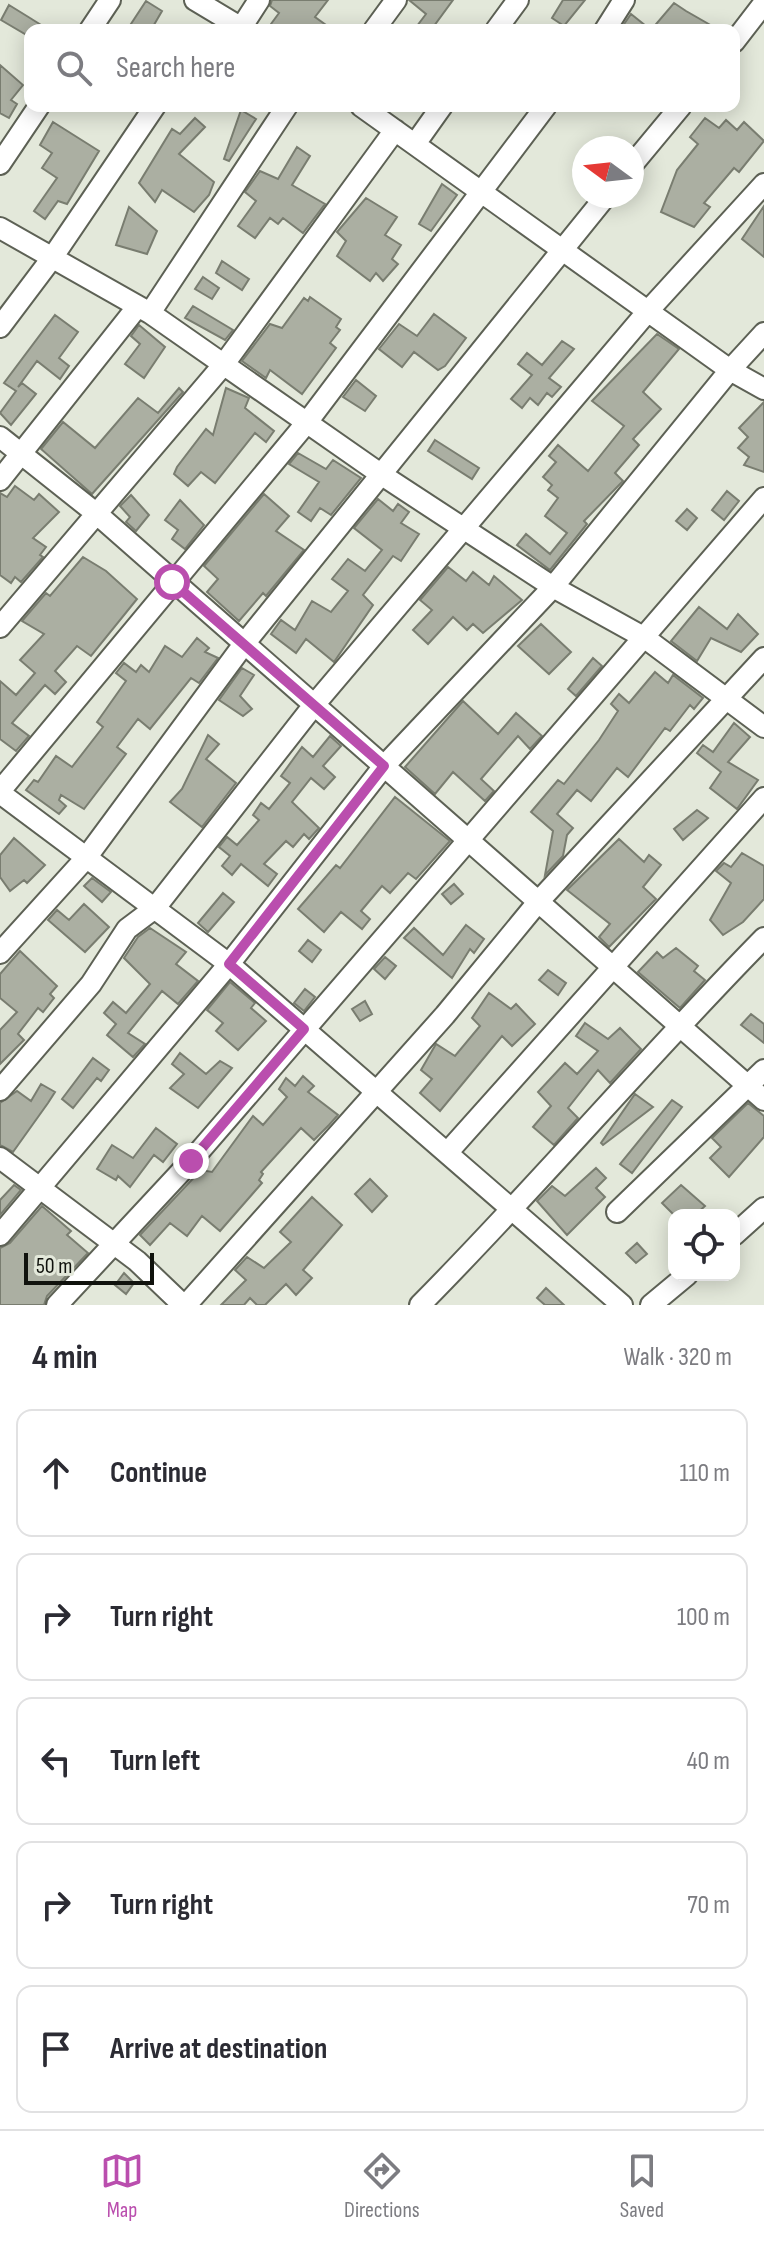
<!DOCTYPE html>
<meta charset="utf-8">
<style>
body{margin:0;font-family:"Sofia Sans Condensed",sans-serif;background:#f2f2f3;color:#2b2b33}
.controls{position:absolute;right:24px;bottom:24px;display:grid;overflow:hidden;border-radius:16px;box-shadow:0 4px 20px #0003}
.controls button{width:72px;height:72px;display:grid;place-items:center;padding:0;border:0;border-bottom:2px solid #e1e1e2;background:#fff;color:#2b2b33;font:40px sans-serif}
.compass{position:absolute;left:572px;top:136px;width:72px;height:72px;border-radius:50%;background:#fff;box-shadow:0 4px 20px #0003;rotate:285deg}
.scale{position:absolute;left:24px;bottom:20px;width:130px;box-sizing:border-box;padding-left:8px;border:4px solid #10120d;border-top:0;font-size:22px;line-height:28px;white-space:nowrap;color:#10120d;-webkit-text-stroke:6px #e3e8da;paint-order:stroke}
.stop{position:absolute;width:24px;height:24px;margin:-18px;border:6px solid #ba4eae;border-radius:50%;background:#fff}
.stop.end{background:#ba4eae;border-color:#fff;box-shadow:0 2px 8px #0008}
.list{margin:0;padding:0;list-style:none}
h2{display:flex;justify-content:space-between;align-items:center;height:104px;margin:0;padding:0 32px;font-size:34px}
h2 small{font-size:26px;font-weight:400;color:#7c7c81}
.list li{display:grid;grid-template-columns:52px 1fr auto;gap:24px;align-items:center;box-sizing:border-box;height:128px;margin:0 16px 16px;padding:0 16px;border:2px solid #e1e1e2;border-radius:16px}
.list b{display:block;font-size:30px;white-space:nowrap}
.list em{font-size:26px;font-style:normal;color:#7c7c81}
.icon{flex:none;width:44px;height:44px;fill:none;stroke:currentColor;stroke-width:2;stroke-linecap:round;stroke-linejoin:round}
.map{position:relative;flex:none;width:764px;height:1305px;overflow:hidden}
.search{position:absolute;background:#fff;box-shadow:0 4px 20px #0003;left:24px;right:24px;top:24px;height:88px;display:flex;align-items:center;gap:20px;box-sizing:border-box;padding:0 28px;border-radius:16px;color:#7c7c81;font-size:30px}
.sheet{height:824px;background:#fff}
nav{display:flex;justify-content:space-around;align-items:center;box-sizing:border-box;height:112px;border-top:2px solid #e1e1e2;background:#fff;font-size:22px;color:#7c7c81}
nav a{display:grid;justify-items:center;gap:4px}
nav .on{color:#ba4eae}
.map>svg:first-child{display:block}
.building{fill:#abafa2;stroke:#797d70;stroke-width:2}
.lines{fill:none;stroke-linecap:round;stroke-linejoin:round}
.minor-casing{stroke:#5d6155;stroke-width:24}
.minor{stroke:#fff;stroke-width:20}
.route{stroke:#ba4eae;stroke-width:10}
</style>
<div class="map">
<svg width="764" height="1305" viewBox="0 0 764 1305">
<rect width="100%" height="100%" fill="#e3e8da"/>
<path class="building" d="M 272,0 L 328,0 L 315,17 L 333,30 L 279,30 L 271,24 L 279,13 L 270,6 Z
M 409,0 L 453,0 L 431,30 L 414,30 L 426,14 Z
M 563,0 L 585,0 L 564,26 L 552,18 Z
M 146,1 L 162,11 L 151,30 L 127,30 Z
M 674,3 L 686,11 L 719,30 L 651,30 Z
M 9,5 L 30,18 L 49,30 L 30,30 L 30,37 L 1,20 Z
M 631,14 L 651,30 L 620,30 Z
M 0,65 L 23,85 L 11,100 L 17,104 L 9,118 L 0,113 Z
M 241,110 L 256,119 L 229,161 L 224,159 Z
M 195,118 L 205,127 L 179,154 L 214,182 L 209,195 L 194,212 L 162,190 L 155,202 L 139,183 L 172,129 L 180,134 Z
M 705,118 L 719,128 L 726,120 L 737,130 L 744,122 L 764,141 L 739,172 L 734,168 L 704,203 L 710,207 L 694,227 L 661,212 L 677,170 L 698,144 L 690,137 Z
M 53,122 L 99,151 L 67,204 L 58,201 L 45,219 L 34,211 L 57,178 L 42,168 L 52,153 L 40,145 Z
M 297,147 L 310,156 L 292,185 L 325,204 L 303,233 L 283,218 L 278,224 L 270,218 L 255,238 L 238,226 L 256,201 L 245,192 L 260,171 L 278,179 Z
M 442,184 L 457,195 L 431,231 L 419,224 Z
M 366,198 L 397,217 L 385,235 L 401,245 L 392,259 L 398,264 L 383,281 L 376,273 L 370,281 L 337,256 L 346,241 L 337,232 Z
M 764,206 L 764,257 L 742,239 Z
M 129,207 L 157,231 L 147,254 L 116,245 Z
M 222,261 L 249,279 L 242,290 L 216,273 Z
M 203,277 L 219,288 L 212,299 L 195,289 Z
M 310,297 L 341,319 L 336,327 L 340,330 L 330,343 L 336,348 L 302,394 L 270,370 L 266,378 L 242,361 L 270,324 L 282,328 L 304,298 L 308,301 Z
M 193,306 L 233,330 L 225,340 L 185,318 Z
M 434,314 L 466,338 L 445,366 L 438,370 L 414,352 L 402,367 L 379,349 L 399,324 L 417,336 Z
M 55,315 L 78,332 L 59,358 L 69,366 L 60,379 L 37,361 L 18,387 L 22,383 L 36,394 L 11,425 L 0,413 L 16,391 L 4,383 Z
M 139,325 L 165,347 L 144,378 L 125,364 L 140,344 L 131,336 Z
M 657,334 L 679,349 L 643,392 L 661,409 L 633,439 L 639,445 L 615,473 L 623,481 L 584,521 L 587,524 L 550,570 L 517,545 L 526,534 L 550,554 L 567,533 L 545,516 L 558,498 L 548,490 L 552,485 L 543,477 L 556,462 L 549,456 L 558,445 L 588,471 L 624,426 L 592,401 Z
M 562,341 L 574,349 L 549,378 L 561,387 L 552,397 L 547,393 L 538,405 L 530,398 L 522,408 L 511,399 L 532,375 L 518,364 L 527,353 L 542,365 Z
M 356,380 L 376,396 L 365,411 L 343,397 Z
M 179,388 L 183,392 L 92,494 L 41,449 L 63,422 L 95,448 L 138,398 L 158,413 Z
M 226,388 L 249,398 L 245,408 L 274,431 L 266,442 L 255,433 L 215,483 L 201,472 L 188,486 L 174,474 L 177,467 L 206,429 L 213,435 Z
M 764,402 L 764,472 L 744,465 L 749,457 L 738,448 L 748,437 L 739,428 Z
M 435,440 L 479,468 L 472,479 L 428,451 Z
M 298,453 L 326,469 L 333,460 L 361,478 L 331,515 L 320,508 L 311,521 L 298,512 L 319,482 L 289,464 Z
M 15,486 L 34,500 L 39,494 L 59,512 L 33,538 L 46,547 L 40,555 L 43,557 L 21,582 L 15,577 L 11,583 L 0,575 L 0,493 L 7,497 Z
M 727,491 L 739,501 L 724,520 L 712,510 Z
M 264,494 L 289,516 L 276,531 L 304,550 L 266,596 L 263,593 L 239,621 L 207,592 L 218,579 L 204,566 Z
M 131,495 L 149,515 L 136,531 L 126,522 L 130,517 L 120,506 Z
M 378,499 L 393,511 L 398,504 L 409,512 L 401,523 L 419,534 L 401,561 L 393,556 L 363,595 L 373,605 L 334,662 L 306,639 L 296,653 L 271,634 L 281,620 L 295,630 L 312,601 L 331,612 L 348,591 L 332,579 L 348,559 L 365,571 L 382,550 L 354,528 Z
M 180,500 L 204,525 L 185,549 L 172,539 L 178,530 L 165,520 Z
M 687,509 L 697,518 L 687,530 L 676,521 Z
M 83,557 L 106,571 L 137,599 L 91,656 L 77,646 L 55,671 L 66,682 L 55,694 L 45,685 L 12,723 L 29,736 L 16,751 L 0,739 L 0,681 L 16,695 L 35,673 L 20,660 L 44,634 L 22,621 L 46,593 L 50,596 Z
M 448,567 L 466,581 L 473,572 L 489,585 L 494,576 L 522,600 L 483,633 L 473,624 L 467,630 L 453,617 L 428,644 L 413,630 L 432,610 L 420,600 Z
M 699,607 L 727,629 L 738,614 L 758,634 L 741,652 L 711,638 L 697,661 L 671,641 Z
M 541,624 L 571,652 L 549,674 L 518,646 Z
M 197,638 L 209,648 L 205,652 L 218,658 L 199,683 L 191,678 L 150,729 L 138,719 L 117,747 L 126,754 L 84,809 L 61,795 L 59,800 L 66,806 L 59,814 L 26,790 L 34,780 L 38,782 L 56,756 L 72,767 L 103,727 L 97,722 L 126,681 L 116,673 L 124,663 L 136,672 L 141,665 L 149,672 L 165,646 L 182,657 Z
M 593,658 L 602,666 L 576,696 L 568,689 Z
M 242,668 L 254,675 L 240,696 L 252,709 L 243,716 L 219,700 Z
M 655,672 L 668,683 L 673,675 L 703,698 L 694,709 L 690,705 L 670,731 L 665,728 L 628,777 L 617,768 L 591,801 L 577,790 L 557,814 L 573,828 L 567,835 L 563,856 L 545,875 L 553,831 L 531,812 L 558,780 L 564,784 L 599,740 L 618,711 L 611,704 L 619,694 L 629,703 Z
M 463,701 L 498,734 L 516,713 L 542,736 L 530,749 L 518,736 L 481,779 L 494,791 L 485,801 L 453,772 L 435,794 L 405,767 Z
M 734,723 L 750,737 L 728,762 L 758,780 L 737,809 L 710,788 L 721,772 L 697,753 L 703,745 L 713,752 Z
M 208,735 L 219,744 L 206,759 L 236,783 L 202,827 L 170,802 L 182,789 Z
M 330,736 L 341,746 L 323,766 L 335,777 L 324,789 L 311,778 L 292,802 L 319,828 L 309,839 L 304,834 L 293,847 L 286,841 L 264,864 L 277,874 L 268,886 L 241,864 L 232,875 L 222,866 L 230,856 L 219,847 L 227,837 L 237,845 L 259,820 L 253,815 L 261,803 L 269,809 L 290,783 L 281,776 L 302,747 L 313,757 Z
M 395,797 L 450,841 L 416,879 L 408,873 L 390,893 L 382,886 L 361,911 L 370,919 L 362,929 L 341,912 L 324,932 L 298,909 L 336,865 L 340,868 Z
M 697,810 L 708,818 L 683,840 L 674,829 Z
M 14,838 L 45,865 L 27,883 L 24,880 L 10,891 L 0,877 L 0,855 Z
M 619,839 L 644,862 L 649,855 L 661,865 L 643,887 L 656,899 L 609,947 L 599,937 L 610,924 L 567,890 Z
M 742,853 L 764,866 L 764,899 L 743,922 L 723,935 L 710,920 L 731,883 L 716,871 L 724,863 L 731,867 Z
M 92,878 L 111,892 L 102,902 L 84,886 Z
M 454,884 L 463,894 L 451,904 L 442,894 Z
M 223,893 L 234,902 L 208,932 L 198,923 Z
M 84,904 L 109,927 L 85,952 L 48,920 L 57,910 L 69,920 Z
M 466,925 L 484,939 L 474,953 L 470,949 L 452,978 L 404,938 L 414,928 L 443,955 Z
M 150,928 L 186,952 L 176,964 L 198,981 L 178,1004 L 162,991 L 128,1033 L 145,1044 L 133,1057 L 107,1035 L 116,1024 L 104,1013 L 113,1002 L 126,1013 L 150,984 L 124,958 L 138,937 Z
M 308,940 L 321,950 L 312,962 L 299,951 Z
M 676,948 L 698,966 L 694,971 L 705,980 L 680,1008 L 638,972 L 657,952 L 663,958 Z
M 20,951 L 57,986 L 50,994 L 54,998 L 43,1012 L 38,1008 L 18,1034 L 24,1040 L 0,1064 L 0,1030 L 17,1012 L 0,998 L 0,974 Z
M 385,957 L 396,966 L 385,979 L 374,969 Z
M 548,970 L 566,983 L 558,995 L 539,980 Z
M 230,982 L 255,1003 L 251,1008 L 266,1021 L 238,1050 L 216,1031 L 223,1023 L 207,1010 Z
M 305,989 L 315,997 L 304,1011 L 294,1003 Z
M 489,993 L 511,1009 L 516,1004 L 535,1024 L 512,1046 L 502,1036 L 440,1111 L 420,1093 L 432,1079 L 421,1070 L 436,1044 L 455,1056 L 480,1026 L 472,1018 Z
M 365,1001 L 372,1014 L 360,1021 L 352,1009 Z
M 751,1014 L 764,1024 L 764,1043 L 741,1025 Z
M 585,1023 L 608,1039 L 620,1028 L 641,1049 L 610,1083 L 598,1070 L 568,1108 L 578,1118 L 554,1145 L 533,1127 L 551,1106 L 538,1092 L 565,1063 L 577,1074 L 598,1051 L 576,1036 Z
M 180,1053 L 206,1074 L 220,1061 L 232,1068 L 198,1108 L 170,1088 L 184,1074 L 172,1064 Z
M 93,1058 L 109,1070 L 101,1081 L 97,1078 L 73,1108 L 62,1099 Z
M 303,1076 L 314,1086 L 308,1092 L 338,1115 L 329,1125 L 314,1140 L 301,1128 L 261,1172 L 263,1174 L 259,1180 L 262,1183 L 220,1231 L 202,1216 L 187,1236 L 170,1223 L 150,1245 L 140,1235 L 201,1170 L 212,1172 L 253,1116 L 263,1125 L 287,1097 L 279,1089 L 286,1078 L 295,1086 Z
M 41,1084 L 55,1092 L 48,1103 L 13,1152 L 0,1145 L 0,1103 L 17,1091 L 31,1101 Z
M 635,1094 L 653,1107 L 603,1145 L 601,1143 Z
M 672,1100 L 682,1107 L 632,1173 L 620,1164 Z
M 748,1103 L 764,1116 L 764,1137 L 729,1177 L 710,1158 L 721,1147 L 712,1138 Z
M 156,1128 L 177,1144 L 163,1162 L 154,1155 L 130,1187 L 118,1176 L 116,1180 L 97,1169 L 112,1145 L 133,1158 Z
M 596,1168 L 606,1178 L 596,1188 L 605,1197 L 567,1235 L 537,1201 L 552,1186 L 565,1196 Z
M 370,1179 L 387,1196 L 372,1212 L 355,1194 Z
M 14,1185 L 21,1190 L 0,1215 L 0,1200 Z
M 681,1185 L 705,1206 L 695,1215 L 674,1215 L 662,1203 Z
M 312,1197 L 342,1225 L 303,1270 L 312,1278 L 296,1295 L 286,1284 L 265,1305 L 257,1305 L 250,1298 L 244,1305 L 221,1305 L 246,1280 L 235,1270 L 247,1257 L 264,1268 L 291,1242 L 280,1232 Z
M 42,1206 L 71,1231 L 67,1235 L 88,1253 L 47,1296 L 44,1305 L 0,1305 L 0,1248 L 10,1243 Z
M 637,1243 L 647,1254 L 636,1263 L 626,1253 Z
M 124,1273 L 134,1283 L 126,1294 L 115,1285 Z
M 546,1288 L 564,1305 L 545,1305 L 537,1298 Z"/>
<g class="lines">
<g class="minor-casing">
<path id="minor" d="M 195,0 L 245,30
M 241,28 L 259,0
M 90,30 L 110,0
M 374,30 L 396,0
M 496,30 L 518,0
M 605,30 L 624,0
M 734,42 L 764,3
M 361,106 L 730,370 L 764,333
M 415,144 L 442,106
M 0,164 L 39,106
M 632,165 L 681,106
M 0,228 L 150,313 L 382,475 L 553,587 L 645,638 L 764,727
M 150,313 L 287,106
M 0,327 L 52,258 L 155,106
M 0,437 L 97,514 L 764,1100
M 0,480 L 138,306
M 0,627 L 224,364 L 395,130
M 0,791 L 308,421 L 546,106
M 0,793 L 229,964 L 622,1305
M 0,953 L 86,858 L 244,644 L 606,196
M 0,1090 L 91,984 L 127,929 L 155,908 L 314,705 L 648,311 L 764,184
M 447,1153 L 764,798
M 0,1158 L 137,1261 L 183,1305
M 617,1212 L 764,1070
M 0,1235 L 229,964 L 384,766 L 553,587 L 730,370 L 764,389
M 734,1235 L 764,1208
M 57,1305 L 191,1161 L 764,498
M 186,1305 L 445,1015 L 538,902 L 764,658
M 420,1305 C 538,1186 646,1058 764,938
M 651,1305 L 687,1275"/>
</g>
<use href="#minor" class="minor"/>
</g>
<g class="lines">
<path class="route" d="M 172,582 L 384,766 L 229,964 L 304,1029 L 191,1161"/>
</g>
</svg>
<div class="controls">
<button><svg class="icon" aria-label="locate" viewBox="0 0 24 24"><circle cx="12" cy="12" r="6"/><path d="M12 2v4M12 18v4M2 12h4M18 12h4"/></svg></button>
</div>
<svg class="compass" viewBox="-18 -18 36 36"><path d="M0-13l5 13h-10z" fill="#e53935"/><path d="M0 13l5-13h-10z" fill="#7c7c81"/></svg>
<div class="scale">50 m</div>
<div class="stop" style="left:172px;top:582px"></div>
<div class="stop end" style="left:191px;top:1161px"></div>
<div class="search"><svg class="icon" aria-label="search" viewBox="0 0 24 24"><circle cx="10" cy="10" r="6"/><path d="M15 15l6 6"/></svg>Search here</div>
</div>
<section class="sheet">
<h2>4 min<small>Walk · 320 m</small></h2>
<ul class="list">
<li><svg class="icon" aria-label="ahead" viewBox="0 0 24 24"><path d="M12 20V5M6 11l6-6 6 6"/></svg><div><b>Continue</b></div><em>110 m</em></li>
<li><svg class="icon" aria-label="right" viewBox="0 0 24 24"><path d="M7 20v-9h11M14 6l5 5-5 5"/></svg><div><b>Turn right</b></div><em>100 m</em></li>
<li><svg class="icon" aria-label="left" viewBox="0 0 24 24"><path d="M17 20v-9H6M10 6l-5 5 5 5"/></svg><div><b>Turn left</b></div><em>40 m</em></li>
<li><svg class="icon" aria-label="right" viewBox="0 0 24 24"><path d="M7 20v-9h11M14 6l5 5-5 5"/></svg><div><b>Turn right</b></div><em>70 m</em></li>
<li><svg class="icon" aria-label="arrive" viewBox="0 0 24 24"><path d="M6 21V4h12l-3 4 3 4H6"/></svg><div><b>Arrive at destination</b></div></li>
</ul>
</section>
<nav>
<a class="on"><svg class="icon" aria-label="map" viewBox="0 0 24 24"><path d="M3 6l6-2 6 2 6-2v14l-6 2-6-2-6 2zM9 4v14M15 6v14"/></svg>Map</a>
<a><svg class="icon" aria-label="directions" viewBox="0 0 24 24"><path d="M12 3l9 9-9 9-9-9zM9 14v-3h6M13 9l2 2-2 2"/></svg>Directions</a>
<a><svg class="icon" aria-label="saved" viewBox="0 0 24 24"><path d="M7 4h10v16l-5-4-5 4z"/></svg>Saved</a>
</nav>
